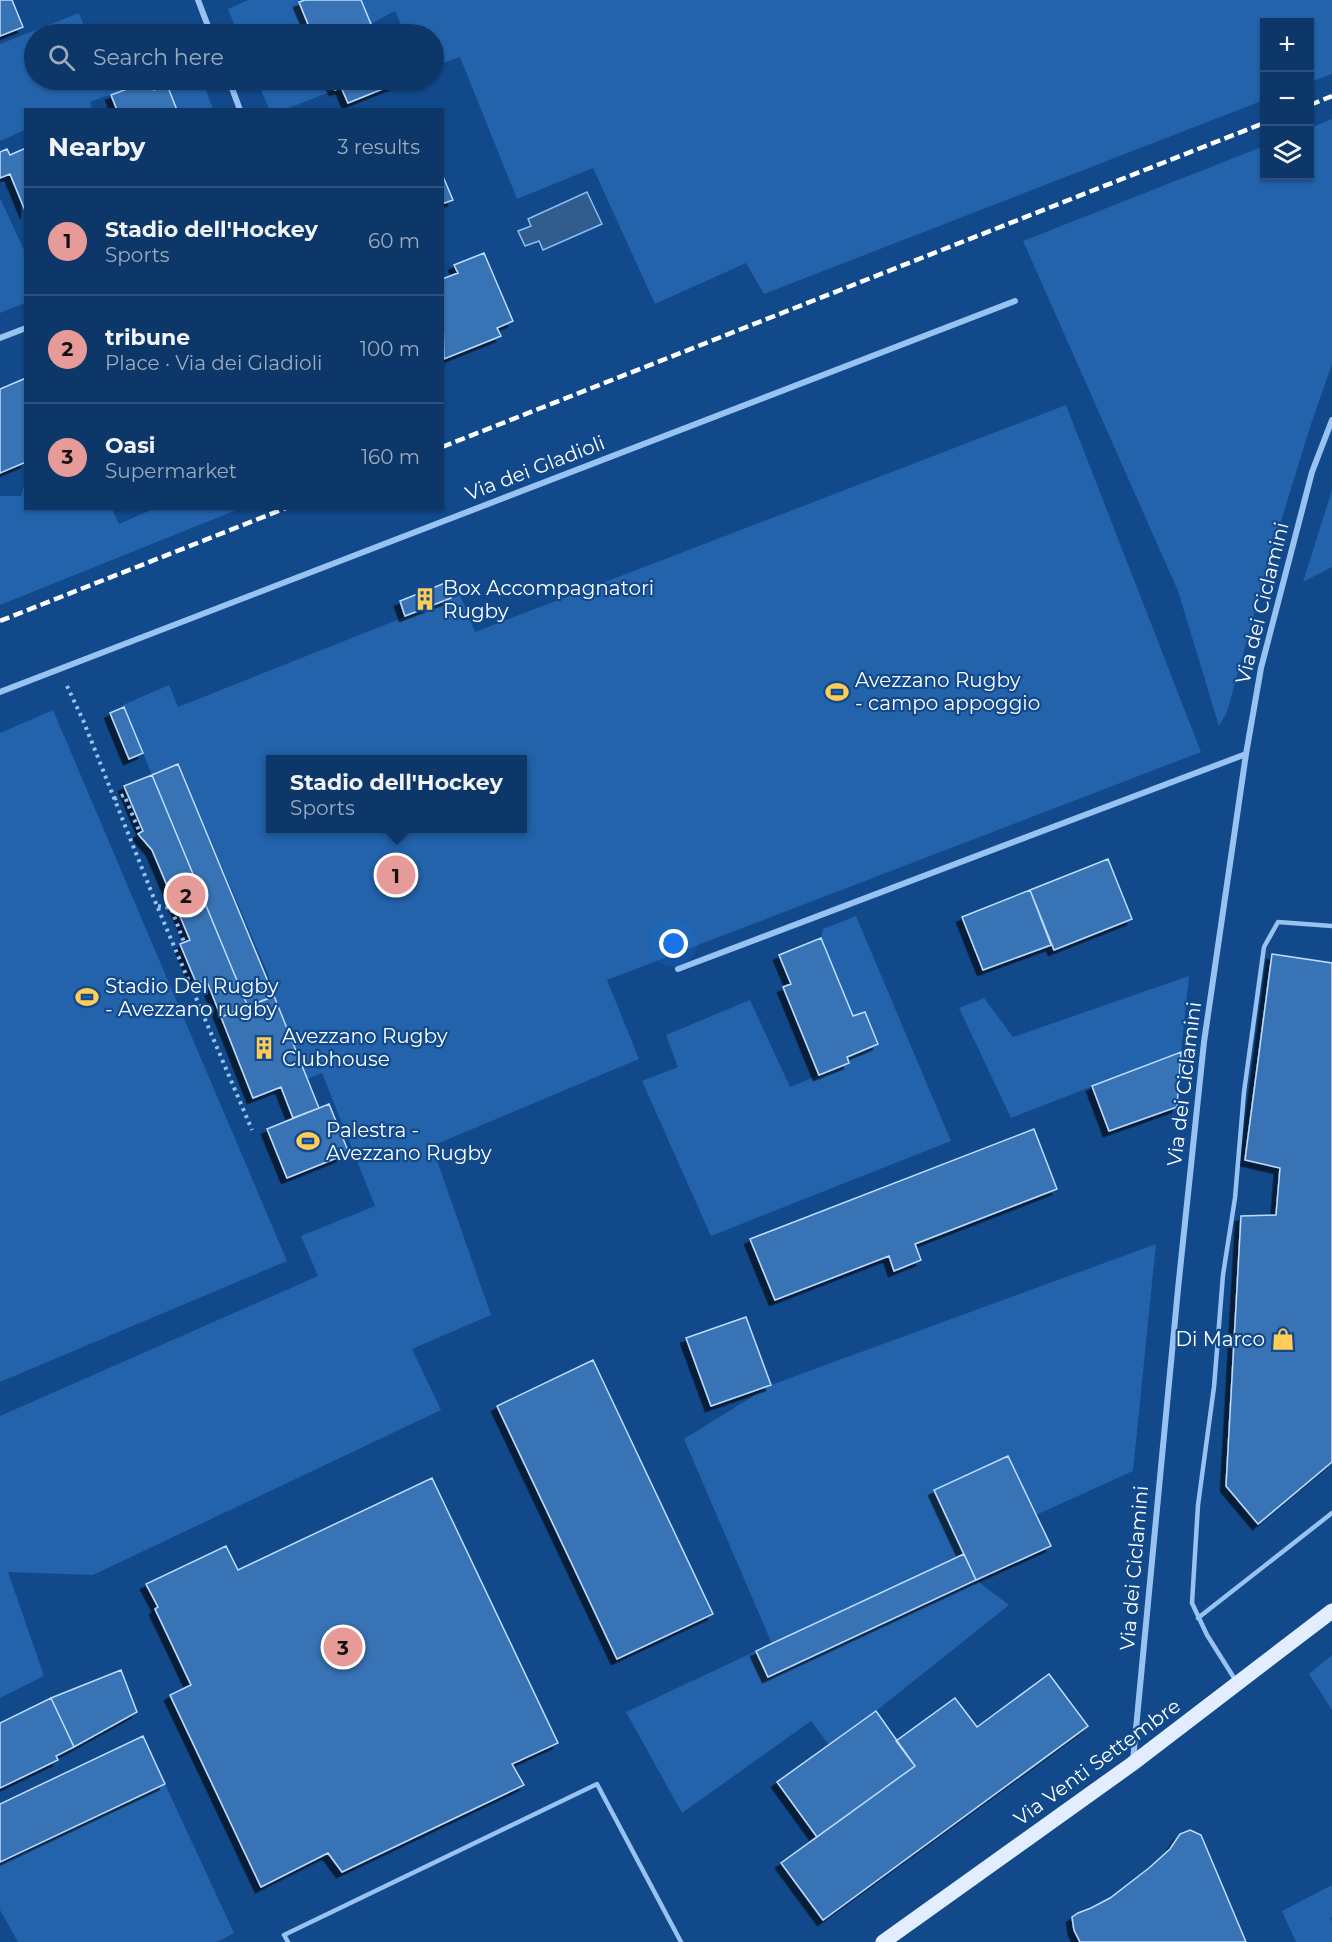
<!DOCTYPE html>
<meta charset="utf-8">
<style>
body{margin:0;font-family:Montserrat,sans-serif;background:#163f6e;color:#f1f3f6}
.controls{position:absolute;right:18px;top:18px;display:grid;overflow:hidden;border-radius:0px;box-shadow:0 2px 4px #0004}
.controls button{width:54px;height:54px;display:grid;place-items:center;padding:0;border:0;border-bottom:2px solid #2d517c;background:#0d3768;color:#f1f3f6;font:30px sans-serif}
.you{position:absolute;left:674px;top:944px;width:21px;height:21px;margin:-15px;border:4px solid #fff;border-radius:50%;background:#1a73e8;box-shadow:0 0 0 9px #1a73e833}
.badge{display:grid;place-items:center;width:39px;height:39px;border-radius:50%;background:#e69b98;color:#111;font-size:20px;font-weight:700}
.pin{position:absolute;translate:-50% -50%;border:3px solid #fff;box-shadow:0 2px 6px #0006}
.popup{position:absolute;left:266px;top:755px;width:261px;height:78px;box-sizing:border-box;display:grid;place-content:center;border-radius:0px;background:#0d3768;filter:drop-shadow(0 2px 4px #0005);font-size:20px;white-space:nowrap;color:#9aacc0}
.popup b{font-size:22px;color:#f1f3f6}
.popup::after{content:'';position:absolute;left:50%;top:100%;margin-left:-12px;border:12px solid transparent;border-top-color:#0d3768}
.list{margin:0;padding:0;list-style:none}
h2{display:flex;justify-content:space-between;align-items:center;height:78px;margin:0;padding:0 24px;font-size:26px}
h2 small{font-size:20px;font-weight:400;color:#9aacc0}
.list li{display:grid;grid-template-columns:39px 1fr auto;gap:18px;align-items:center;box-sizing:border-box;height:108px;padding:0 24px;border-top:2px solid #2d517c}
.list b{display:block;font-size:22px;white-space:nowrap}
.list p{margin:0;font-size:20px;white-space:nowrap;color:#9aacc0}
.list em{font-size:20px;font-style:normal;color:#9aacc0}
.icon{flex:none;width:33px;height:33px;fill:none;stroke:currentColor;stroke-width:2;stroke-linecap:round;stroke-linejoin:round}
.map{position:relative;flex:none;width:1332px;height:1942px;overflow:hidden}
.search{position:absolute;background:#0d3768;box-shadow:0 2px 4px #0004;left:24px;top:24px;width:420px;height:66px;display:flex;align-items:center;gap:15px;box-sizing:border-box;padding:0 21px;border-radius:33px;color:#9aacc0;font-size:22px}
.panel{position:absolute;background:#0d3768;box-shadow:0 2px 4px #0004;left:24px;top:108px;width:420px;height:402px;border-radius:0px}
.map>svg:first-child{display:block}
.green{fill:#2263ab;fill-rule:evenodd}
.water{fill:#325c8d;stroke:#89bdf5;stroke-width:1.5}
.building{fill:#3973b5;stroke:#bedcfd;stroke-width:1.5;filter:url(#shadow)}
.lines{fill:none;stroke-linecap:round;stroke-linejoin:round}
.path{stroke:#98c2f2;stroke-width:4;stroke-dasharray:3 4.5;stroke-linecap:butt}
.service{stroke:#98c2f2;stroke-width:4.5}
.minor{stroke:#98c2f2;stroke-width:6}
.primary{stroke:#e2eeff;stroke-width:15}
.rail{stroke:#fff;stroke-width:4.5;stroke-dasharray:10 4.5;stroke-linecap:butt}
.labels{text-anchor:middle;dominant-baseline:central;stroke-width:4.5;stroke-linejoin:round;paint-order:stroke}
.street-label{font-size:20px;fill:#fff;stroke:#11498b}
.poi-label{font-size:20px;fill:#fff;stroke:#11498b;text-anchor:start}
</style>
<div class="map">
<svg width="1332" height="1942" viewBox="0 0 1332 1942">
<defs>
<filter id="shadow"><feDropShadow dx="-5.5" dy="5.5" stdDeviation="0" flood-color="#0009"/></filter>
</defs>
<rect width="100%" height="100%" fill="#11498b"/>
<path class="green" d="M 248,0 L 298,0 L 312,34 L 238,34 L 228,9 Z
M 361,0 L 1332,0 L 1332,74 L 1310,82 L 1310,22 L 1264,22 L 1264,100 L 764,294 L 746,263 L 655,304 L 593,168 L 517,199 L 460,57 L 434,66 L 434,34 L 405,34 L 395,11 L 371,24 Z
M 79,13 L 87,34 L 34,34 L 34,80 L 202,80 L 213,109 L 177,109 L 167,85 L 154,90 L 150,80 L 90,102 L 92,109 L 26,110 L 25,130 L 0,141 L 0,44 Z
M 257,80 L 330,80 L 335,90 L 286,109 L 269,109 Z
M 1332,119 L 1332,364 L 1311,424 L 1269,560 L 1227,712 L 1219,726 L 1178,591 L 1023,241 L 1264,146 L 1264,176 L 1310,176 L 1310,128 Z
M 0,198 L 25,252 L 25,303 L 0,313 Z
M 1066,405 L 1201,752 L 607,980 L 639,1059 L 432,1146 L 491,1315 L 412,1349 L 441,1410 L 93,1575 L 8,1572 L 44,1676 L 0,1698 L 0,1416 L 318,1276 L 301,1236 L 375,1206 L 322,1073 L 307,1079 L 274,996 L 268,974 L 178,765 L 152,775 L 123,705 L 169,685 L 178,707 L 460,595 L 475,632 ZM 270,760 L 522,760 L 522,828 L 270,828 Z
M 25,482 L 26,508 L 112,509 L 119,524 L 153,509 L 239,509 L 0,605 L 0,496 L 21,496 Z
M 1332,490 L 1332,567 L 1303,582 Z
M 53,710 L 287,1261 L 0,1382 L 0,733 Z
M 856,916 L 951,1141 L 711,1236 L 642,1081 L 678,1067 L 666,1035 L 750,1000 L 790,1087 L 849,1063 L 847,1057 L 878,1045 L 865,1012 L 853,1016 L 821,938 L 823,929 Z
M 1189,976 L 1181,1052 L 1011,1118 L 959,1008 L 984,998 L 1013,1037 Z
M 1156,1244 L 1133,1471 L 1036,1515 L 1008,1456 L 934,1490 L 964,1554 L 772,1644 L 684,1439 L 771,1385 Z
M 976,1580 L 1009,1605 L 876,1711 L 829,1745 L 811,1721 L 682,1813 L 626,1712 L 756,1651 L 769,1677 Z
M 1332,1655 L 1332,1710 L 1309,1674 Z
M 165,1784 L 234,1933 L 217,1942 L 18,1942 L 0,1910 L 0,1862 Z
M 1332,1885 L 1332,1917 L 1330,1918 L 1332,1922 L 1332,1942 L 1296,1942 L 1282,1911 Z"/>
<path class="water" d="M 587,192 L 602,224 L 543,250 L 539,241 L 525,246 L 518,231 L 531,226 L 528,219 Z"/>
<path class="building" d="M 0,0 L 12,0 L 23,27 L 0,36 Z
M 305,0 L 361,0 L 371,24 L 343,34 L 312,34 L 299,2 Z
M 371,24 L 375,34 L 343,34 Z
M 151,80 L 154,90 L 167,85 L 177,110 L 117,110 L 111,95 Z
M 330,80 L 359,80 L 335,90 Z
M 359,80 L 393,80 L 395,84 L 348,103 L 341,87 Z
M 26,148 L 26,213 L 10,174 L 0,178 L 0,152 L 7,149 L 10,155 Z
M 442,174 L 453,200 L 442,204 Z
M 484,253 L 513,321 L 497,328 L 501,336 L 444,359 L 442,279 L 458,273 L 454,265 Z
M 26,378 L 26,462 L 0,473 L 0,389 Z
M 445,583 L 451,598 L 405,616 L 400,601 Z
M 124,707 L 143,753 L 129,759 L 110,713 Z
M 178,764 L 274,996 L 248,1007 L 152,775 Z
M 152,775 L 248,1007 L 221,1017 L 208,984 L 195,980 L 180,944 L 190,940 L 152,850 L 138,834 L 143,831 L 124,786 Z
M 1108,859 L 1132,919 L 1054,950 L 1030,890 Z
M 1030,890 L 1051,945 L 983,970 L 962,917 Z
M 821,938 L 853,1016 L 865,1012 L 878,1044 L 847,1057 L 849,1063 L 819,1075 L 783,987 L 791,984 L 779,955 Z
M 1272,954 L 1332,963 L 1332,1462 L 1258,1524 L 1226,1486 L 1241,1216 L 1276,1215 L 1280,1168 L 1245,1160 Z
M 274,996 L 319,1108 L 293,1118 L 281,1087 L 253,1098 L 221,1017 Z
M 1181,1052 L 1177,1107 L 1109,1131 L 1092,1086 Z
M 329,1104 L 349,1153 L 287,1178 L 267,1129 Z
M 1034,1129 L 1057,1189 L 915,1244 L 921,1260 L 894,1271 L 889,1256 L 775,1300 L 750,1239 Z
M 746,1317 L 771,1385 L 711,1406 L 686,1338 Z
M 593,1360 L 713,1614 L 617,1659 L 497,1406 Z
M 1008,1456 L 1051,1546 L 976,1580 L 934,1490 Z
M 432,1478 L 558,1743 L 512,1764 L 524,1785 L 342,1872 L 328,1853 L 261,1887 L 170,1695 L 191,1685 L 155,1609 L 158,1607 L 146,1584 L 226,1546 L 238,1570 Z
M 964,1554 L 976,1580 L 768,1677 L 756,1651 Z
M 121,1670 L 137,1712 L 74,1747 L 51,1698 Z
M 1049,1674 L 1088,1726 L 823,1920 L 781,1863 L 915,1766 L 896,1741 L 955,1698 L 977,1727 Z
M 51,1698 L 74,1747 L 56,1756 L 58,1760 L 0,1788 L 0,1723 Z
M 876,1711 L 915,1766 L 817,1837 L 777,1782 Z
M 143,1736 L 165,1784 L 0,1862 L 0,1804 Z
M 1190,1830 L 1201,1835 L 1246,1942 L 1080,1942 L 1074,1930 L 1072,1917 L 1078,1913 L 1091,1908 L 1110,1898 L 1149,1868 L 1170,1849 L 1180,1834 Z"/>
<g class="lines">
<path class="path" d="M 67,686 L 83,720 L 157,906 L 252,1130
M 114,799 L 124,795 L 140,833
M 158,906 L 171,908 L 184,942"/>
<path class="service" d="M 1198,1618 L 1332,1513
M 1236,1681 L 1207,1635 L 1192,1603 L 1198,1505 L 1214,1387 L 1223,1275 L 1235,1198 L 1244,1092 L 1264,947 L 1278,922 L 1332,926
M 288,1942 L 284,1935 L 597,1784 L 681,1942"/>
<path class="minor" d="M 198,0 L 211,34
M 229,80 L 240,110
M 0,338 L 26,328
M 0,692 L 1015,301
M 678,969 L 1246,754
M 1133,1760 L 1178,1289 L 1204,1042 L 1246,754 L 1261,668 L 1312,472 L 1332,420"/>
<path class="primary" d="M 883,1942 L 1132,1764 L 1332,1611"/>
<path class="rail" d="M 1310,105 L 1332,96
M 442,447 L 1264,123
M 0,621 L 286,508"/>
</g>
<defs>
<g id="building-bare" transform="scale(1.8)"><path d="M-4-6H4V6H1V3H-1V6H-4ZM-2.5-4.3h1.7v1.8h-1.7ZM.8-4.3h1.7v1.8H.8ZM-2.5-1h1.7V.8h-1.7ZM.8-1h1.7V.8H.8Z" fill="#ffcc58" stroke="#11498b" stroke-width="2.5" paint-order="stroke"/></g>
<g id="stadium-bare" transform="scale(1.8)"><path d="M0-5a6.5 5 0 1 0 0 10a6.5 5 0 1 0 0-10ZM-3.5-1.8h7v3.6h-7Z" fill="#ffcc58" stroke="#11498b" stroke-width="2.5" paint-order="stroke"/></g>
<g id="shop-bare" transform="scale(1.8)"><path d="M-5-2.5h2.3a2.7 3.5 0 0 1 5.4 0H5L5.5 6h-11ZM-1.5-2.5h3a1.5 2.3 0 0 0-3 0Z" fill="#ffcc58" stroke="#11498b" stroke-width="2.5" paint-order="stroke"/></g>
</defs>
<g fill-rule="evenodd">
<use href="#building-bare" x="425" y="599"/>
<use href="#stadium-bare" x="837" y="692"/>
<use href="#stadium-bare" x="87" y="997"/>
<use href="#building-bare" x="264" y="1048"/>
<use href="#stadium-bare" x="308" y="1141"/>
<use href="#shop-bare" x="1283" y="1339"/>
</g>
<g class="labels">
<g class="street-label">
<text transform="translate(535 468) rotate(-21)">Via dei Gladioli</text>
<text transform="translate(1262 603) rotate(-76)">Via dei Ciclamini</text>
<text transform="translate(1184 1084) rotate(-83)">Via dei Ciclamini</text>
<text transform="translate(1134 1568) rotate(-85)">Via dei Ciclamini</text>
<text transform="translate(1097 1762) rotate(-36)">Via Venti Settembre</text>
</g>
<g class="poi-label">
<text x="443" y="588">Box Accompagnatori<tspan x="443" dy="23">Rugby</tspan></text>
<text x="855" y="680">Avezzano Rugby<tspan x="855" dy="23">- campo appoggio</tspan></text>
<text x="105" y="986">Stadio Del Rugby<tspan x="105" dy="23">- Avezzano rugby</tspan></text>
<text x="282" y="1036">Avezzano Rugby<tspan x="282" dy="23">Clubhouse</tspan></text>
<text x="326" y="1130">Palestra -<tspan x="326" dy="23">Avezzano Rugby</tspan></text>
<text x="1265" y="1339" text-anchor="end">Di Marco</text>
</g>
</g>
</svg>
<div class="controls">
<button>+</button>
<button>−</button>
<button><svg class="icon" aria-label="layers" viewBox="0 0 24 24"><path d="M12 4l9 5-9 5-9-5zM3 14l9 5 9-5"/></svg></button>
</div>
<div class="you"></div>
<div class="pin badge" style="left:396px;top:875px">1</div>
<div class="popup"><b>Stadio dell'Hockey</b>Sports</div>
<div class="pin badge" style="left:186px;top:895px">2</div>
<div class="pin badge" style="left:343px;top:1647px">3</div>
<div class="search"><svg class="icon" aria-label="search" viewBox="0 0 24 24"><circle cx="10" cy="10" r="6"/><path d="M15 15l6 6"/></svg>Search here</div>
<section class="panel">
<h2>Nearby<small>3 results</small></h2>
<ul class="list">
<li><span class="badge">1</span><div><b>Stadio dell'Hockey</b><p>Sports</p></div><em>60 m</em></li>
<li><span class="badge">2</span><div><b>tribune</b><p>Place · Via dei Gladioli</p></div><em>100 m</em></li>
<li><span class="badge">3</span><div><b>Oasi</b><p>Supermarket</p></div><em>160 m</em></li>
</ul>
</section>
</div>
